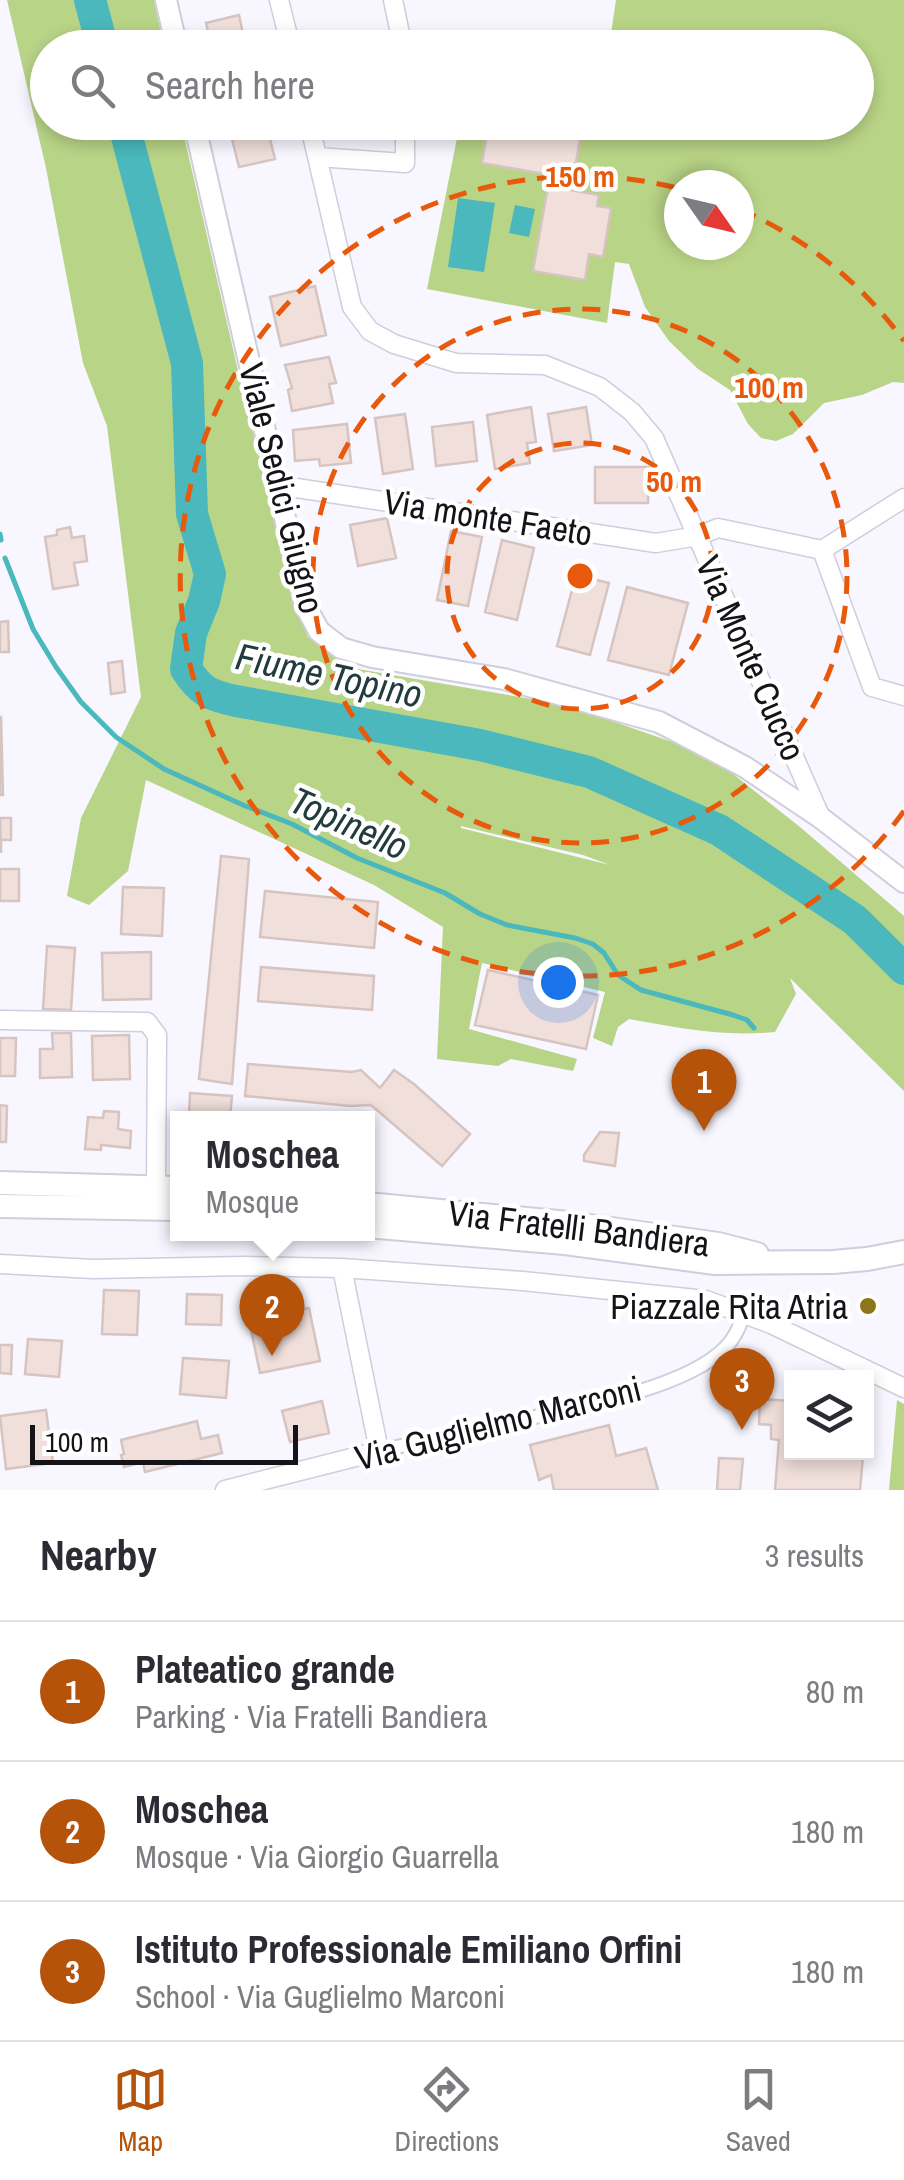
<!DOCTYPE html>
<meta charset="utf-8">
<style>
body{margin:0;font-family:"Archivo Narrow",sans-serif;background:#f7f7f7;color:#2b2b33}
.controls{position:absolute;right:30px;bottom:30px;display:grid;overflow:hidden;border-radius:0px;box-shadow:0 5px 15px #0003}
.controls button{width:90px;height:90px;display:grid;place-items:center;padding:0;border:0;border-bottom:2px solid #e1e1e2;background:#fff;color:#2b2b33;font:50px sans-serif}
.compass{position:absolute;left:664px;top:170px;width:90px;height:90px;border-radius:50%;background:#fff;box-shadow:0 5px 15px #0003;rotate:124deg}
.scale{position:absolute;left:30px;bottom:25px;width:268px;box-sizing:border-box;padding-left:10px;border:5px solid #141318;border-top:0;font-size:28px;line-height:35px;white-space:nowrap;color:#141318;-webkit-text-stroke:8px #fff;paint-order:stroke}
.you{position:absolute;left:558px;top:982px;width:35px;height:35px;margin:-25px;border:8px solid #fff;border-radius:50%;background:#1a73e8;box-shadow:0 0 0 15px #1a73e833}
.badge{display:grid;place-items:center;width:65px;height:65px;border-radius:50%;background:#b45309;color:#fff;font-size:32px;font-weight:700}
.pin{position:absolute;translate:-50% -82px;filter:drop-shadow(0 2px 5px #0008)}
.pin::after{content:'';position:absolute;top:52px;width:35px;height:30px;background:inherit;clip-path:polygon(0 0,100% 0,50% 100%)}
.popup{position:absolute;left:170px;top:1111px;width:205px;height:130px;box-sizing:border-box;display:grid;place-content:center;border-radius:0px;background:#fff;filter:drop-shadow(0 2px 8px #0005);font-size:32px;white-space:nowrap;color:#7c7c81}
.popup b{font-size:38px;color:#2b2b33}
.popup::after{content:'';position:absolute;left:50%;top:100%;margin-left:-20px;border:20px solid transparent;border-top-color:#fff}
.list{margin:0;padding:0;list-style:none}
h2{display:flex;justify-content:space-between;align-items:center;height:130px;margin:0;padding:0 40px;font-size:42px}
h2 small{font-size:32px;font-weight:400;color:#7c7c81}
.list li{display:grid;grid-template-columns:65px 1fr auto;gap:30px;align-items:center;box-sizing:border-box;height:140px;padding:0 40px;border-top:2px solid #e1e1e2}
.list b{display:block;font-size:38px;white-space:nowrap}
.list p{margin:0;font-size:32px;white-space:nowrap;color:#7c7c81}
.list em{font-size:32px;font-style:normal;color:#7c7c81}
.icon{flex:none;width:55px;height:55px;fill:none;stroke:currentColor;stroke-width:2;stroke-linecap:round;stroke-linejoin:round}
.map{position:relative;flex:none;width:904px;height:1490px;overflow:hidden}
.search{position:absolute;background:#fff;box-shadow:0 5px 15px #0003;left:30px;right:30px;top:30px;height:110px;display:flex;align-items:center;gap:25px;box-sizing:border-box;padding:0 35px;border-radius:55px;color:#7c7c81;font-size:38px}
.sheet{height:550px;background:#fff}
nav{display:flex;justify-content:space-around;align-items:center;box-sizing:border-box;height:140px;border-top:2px solid #e1e1e2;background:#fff;font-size:28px;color:#7c7c81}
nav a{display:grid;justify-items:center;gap:5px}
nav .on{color:#b45309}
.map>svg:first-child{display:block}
.green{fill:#b8d486;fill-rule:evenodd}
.water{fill:#4ab8bc}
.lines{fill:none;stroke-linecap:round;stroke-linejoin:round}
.stream{stroke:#4ab8bc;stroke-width:5}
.river{stroke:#4ab8bc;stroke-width:32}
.building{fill:#f0dfdb;stroke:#d6c4c1;stroke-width:2.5}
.pedestrian-casing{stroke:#d0cddc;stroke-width:16}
.minor-casing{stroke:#d0cddc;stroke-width:21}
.tertiary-casing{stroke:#d0cddc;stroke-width:24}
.secondary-casing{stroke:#d0cddc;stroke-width:26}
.pedestrian{stroke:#fff;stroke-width:12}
.minor{stroke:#fff;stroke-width:18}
.tertiary{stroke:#fff;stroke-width:20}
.secondary{stroke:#fff;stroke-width:22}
.ring{fill:none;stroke:#e8590c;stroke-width:5;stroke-dasharray:18 12}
.poi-dot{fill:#8d7519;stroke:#fff;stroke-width:4}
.labels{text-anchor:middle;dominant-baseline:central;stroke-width:9;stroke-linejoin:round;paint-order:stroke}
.street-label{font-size:35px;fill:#141318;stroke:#fff}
.poi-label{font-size:35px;fill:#141318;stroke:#fff;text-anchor:end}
.water-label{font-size:38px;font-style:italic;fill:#223b3c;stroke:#fff}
.centre{fill:#e8590c;stroke:#fff;stroke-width:5}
.ring-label{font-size:30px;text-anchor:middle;font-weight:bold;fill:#e8590c;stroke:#fff;stroke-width:9;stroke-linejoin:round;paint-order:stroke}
</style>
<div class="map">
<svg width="904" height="1490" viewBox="0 0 904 1490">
<rect width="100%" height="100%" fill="#f8f6ff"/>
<path class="green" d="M 7,0 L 154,0 L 164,47 L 48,48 L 48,122 L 181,123 L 242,388 L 286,566 L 308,637 L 352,668 L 566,705 L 692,749 L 728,770 L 800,827 L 904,916 L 904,1091 L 790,978 L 796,994 L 775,1032 C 723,1037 680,1028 629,1019 L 618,1027 L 612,1046 L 593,1038 L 605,992 L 482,963 L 469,1029 L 577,1059 L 573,1071 L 511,1059 L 498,1066 L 437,1059 L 443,927 L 374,885 L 146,780 L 128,871 L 89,905 L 67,896 L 81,818 L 141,697 L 107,426 L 83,363 L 46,168 ZM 461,826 L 583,855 L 610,865 L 461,828 Z
M 616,0 L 904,0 L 904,383 L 893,382 L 862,395 L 824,403 L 793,434 L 776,441 L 761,438 L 748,424 L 730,390 L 698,369 L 669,341 L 645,307 L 629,264 L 615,262 L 607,323 L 427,289 L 460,123 L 856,122 L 856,48 L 609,47 ZM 679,185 L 739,185 L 739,245 L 679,245 Z
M 897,1400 L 904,1404 L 904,1490 L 889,1490 Z"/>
<path class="water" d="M 458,198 L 495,203 L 484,272 L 448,267 Z
M 515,205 L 535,209 L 529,237 L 509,233 Z"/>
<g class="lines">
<path class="stream" d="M 0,534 L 1,540
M 5,558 L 33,629 L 56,667 L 81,702 L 116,737 L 164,769 L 243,805 L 292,824 L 357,858 L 445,893 L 480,914 L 507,925 L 575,938 L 593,944 L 604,953 L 618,975 L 641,990 L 733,1015 L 747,1020 L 754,1028"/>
<path class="river" d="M 90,0 L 103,48
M 123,122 L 187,363 L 192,514 L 210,574 L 204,601 L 191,633 L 186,669 C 201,692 209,695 236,701 L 480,745 L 589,772 L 719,830 L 855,920 L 904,969"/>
</g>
<path class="building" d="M 239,15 L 246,48 L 212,48 L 206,23 Z
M 489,122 L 583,122 L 573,179 L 482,163 Z
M 266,123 L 275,159 L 239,167 L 230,131 Z
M 548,186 L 599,195 L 597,206 L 611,208 L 603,257 L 589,254 L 585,280 L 533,271 Z
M 315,286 L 326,335 L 281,346 L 270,297 Z
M 329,357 L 336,383 L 329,384 L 333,403 L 292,411 L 288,390 L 292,388 L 285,365 Z
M 531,407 L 536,442 L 527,443 L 530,463 L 495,469 L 487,415 Z
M 586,407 L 592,445 L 554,451 L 548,414 Z
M 405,414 L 413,469 L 383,474 L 375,418 Z
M 473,422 L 477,461 L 436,466 L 432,427 Z
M 347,424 L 351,463 L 320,466 L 319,459 L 295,461 L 293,430 Z
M 595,467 L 649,467 L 648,503 L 595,503 Z
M 387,518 L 396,558 L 358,566 L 350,525 Z
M 70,527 L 72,538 L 84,536 L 87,561 L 74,563 L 78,585 L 53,589 L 45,537 L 57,535 L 57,530 Z
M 451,531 L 482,537 L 468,606 L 437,600 Z
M 502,540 L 534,548 L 517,620 L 485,612 Z
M 576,575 L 609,583 L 590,655 L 557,646 Z
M 627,587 L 688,603 L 669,675 L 608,660 Z
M 8,621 L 9,652 L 0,652 L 0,622 Z
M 122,661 L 125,692 L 111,694 L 108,663 Z
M 1,717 L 3,795 L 0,795 L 0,717 Z
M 0,818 L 11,818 L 11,840 L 1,840 L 1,853 Z
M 221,856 L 249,859 L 232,1084 L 199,1079 Z
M 0,869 L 19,869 L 19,901 L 0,901 Z
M 123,887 L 164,888 L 162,936 L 121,934 Z
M 265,891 L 378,902 L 374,948 L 260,937 Z
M 47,946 L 75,948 L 71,1010 L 43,1009 Z
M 151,952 L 151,999 L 103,1000 L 102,953 Z
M 261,967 L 374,976 L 372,1010 L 258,1001 Z
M 488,970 L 598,995 L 586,1049 L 475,1025 Z
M 52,1033 L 71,1033 L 72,1077 L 40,1078 L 40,1049 L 53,1049 Z
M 129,1035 L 130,1079 L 93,1080 L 92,1036 Z
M 0,1038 L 16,1038 L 15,1076 L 0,1076 Z
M 248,1064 L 352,1072 L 361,1070 L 380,1088 L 394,1070 L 414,1084 L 470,1134 L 442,1166 L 371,1105 L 350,1106 L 245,1096 Z
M 190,1093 L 232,1096 L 230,1118 L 189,1118 Z
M 0,1105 L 7,1106 L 6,1142 L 0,1142 Z
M 104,1111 L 119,1112 L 118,1129 L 131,1131 L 130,1148 L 101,1145 L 101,1150 L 85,1149 L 88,1117 L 103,1118 Z
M 600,1132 L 619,1133 L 615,1166 L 584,1161 L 584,1155 Z
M 104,1290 L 139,1291 L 137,1335 L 102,1334 Z
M 187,1294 L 222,1295 L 221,1325 L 186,1324 Z
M 309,1308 L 320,1361 L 260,1373 L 249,1320 Z
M 28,1339 L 62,1341 L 59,1377 L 25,1374 Z
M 0,1345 L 12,1345 L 11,1374 L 0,1373 Z
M 183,1358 L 229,1361 L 226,1398 L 180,1394 Z
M 760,1399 L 792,1401 L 792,1452 L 822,1452 L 822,1454 L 863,1457 L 860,1490 L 775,1490 L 779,1440 L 771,1439 L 771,1425 L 759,1424 Z
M 322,1401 L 329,1433 L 290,1442 L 282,1411 Z
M 46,1410 L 53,1463 L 6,1469 L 0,1416 Z
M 197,1421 L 201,1439 L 218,1435 L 222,1453 L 145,1472 L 143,1462 L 124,1467 L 121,1455 L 124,1454 L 121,1440 Z
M 609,1425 L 616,1456 L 646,1448 L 658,1490 L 554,1490 L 551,1475 L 539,1480 L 530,1445 Z
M 719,1458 L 743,1459 L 740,1490 L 717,1490 Z"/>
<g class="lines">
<g class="pedestrian-casing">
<path id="pedestrian" d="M 379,1451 C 422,1441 464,1432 507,1423 C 565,1410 684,1390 725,1348 C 735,1338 739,1327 744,1315"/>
</g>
<g class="minor-casing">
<path id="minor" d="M 279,0 L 291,48
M 393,0 L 403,48
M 309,122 L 352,307 L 370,331 L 394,344 L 456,363 L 545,365 L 600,387 L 632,412 L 654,438 L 821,818
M 317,157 L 405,163 L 405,122
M 277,485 L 656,543 L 698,536 L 718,528 L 822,550 L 904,498
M 822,550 L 872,687 L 904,696
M 0,1020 L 147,1022 L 157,1035 L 156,1186
M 0,1264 L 93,1269 L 244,1266 L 342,1268 L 523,1281 L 706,1300 L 771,1324 L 904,1388
M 225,1490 L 379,1451 L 342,1268"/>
</g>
<g class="tertiary-casing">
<path id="tertiary" d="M 166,0 L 177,48
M 194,122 L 305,605 L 319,631 L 341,648 L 372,657 L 504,679 L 659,722 L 745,767 L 821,818 L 904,882"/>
</g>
<g class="secondary-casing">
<path id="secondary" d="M 0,1183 L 177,1188
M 367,1204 L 569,1223 L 718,1244 L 757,1254
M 0,1206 L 177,1209
M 367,1226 L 565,1243 L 715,1263 L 833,1262 L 867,1259 L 904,1252"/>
</g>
<use href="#pedestrian" class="pedestrian"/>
<use href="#minor" class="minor"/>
<use href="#tertiary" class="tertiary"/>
<use href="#secondary" class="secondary"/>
</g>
<g class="ring">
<circle cx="580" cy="576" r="133"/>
<circle cx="580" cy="576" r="267"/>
<path d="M904 811A400 400 0 1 1 677 188M739 209A400 400 0 0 1 904 341"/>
</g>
<circle class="poi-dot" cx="868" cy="1306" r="10"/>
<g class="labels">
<g class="street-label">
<text transform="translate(282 488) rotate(76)">Viale Sedici Giugno</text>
<text transform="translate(488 517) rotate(9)">Via monte Faeto</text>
<text transform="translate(751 658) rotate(66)">Via Monte Cucco</text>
<text transform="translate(579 1228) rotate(7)">Via Fratelli Bandiera</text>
<text transform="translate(498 1423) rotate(-14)">Via Guglielmo Marconi</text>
</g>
<g class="poi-label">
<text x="848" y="1306">Piazzale Rita Atria</text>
</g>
<g class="water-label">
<text transform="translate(329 675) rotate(12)">Fiume Topino</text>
<text transform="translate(349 823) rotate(24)">Topinello</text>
</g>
</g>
<circle cx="580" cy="576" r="15" class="centre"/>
<g class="ring-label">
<text x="580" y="187">150 m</text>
<text x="769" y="398">100 m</text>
<text x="674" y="492">50 m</text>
</g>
</svg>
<div class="controls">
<button><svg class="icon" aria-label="layers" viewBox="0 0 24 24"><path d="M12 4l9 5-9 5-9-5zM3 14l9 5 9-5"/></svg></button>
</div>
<svg class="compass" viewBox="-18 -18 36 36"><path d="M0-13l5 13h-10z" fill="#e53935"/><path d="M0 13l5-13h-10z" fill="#7c7c81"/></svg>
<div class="scale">100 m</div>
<div class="you"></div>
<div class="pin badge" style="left:704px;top:1131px">1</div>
<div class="pin badge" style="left:272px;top:1356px">2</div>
<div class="popup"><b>Moschea</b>Mosque</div>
<div class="pin badge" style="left:742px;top:1430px">3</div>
<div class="search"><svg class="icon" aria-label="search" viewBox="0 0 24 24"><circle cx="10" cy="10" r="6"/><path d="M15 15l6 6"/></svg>Search here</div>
</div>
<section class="sheet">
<h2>Nearby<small>3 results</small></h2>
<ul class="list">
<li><span class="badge">1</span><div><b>Plateatico grande</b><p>Parking · Via Fratelli Bandiera</p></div><em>80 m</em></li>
<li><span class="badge">2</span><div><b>Moschea</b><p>Mosque · Via Giorgio Guarrella</p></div><em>180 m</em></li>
<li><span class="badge">3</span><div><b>Istituto Professionale Emiliano Orfini</b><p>School · Via Guglielmo Marconi</p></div><em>180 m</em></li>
</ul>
</section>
<nav>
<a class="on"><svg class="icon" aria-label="map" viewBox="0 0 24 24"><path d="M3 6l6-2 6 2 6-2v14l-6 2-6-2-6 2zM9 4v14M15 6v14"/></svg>Map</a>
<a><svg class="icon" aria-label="directions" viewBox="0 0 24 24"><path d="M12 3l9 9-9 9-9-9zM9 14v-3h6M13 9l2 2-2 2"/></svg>Directions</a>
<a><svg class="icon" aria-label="saved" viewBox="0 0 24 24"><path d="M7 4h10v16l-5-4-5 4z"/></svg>Saved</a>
</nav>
